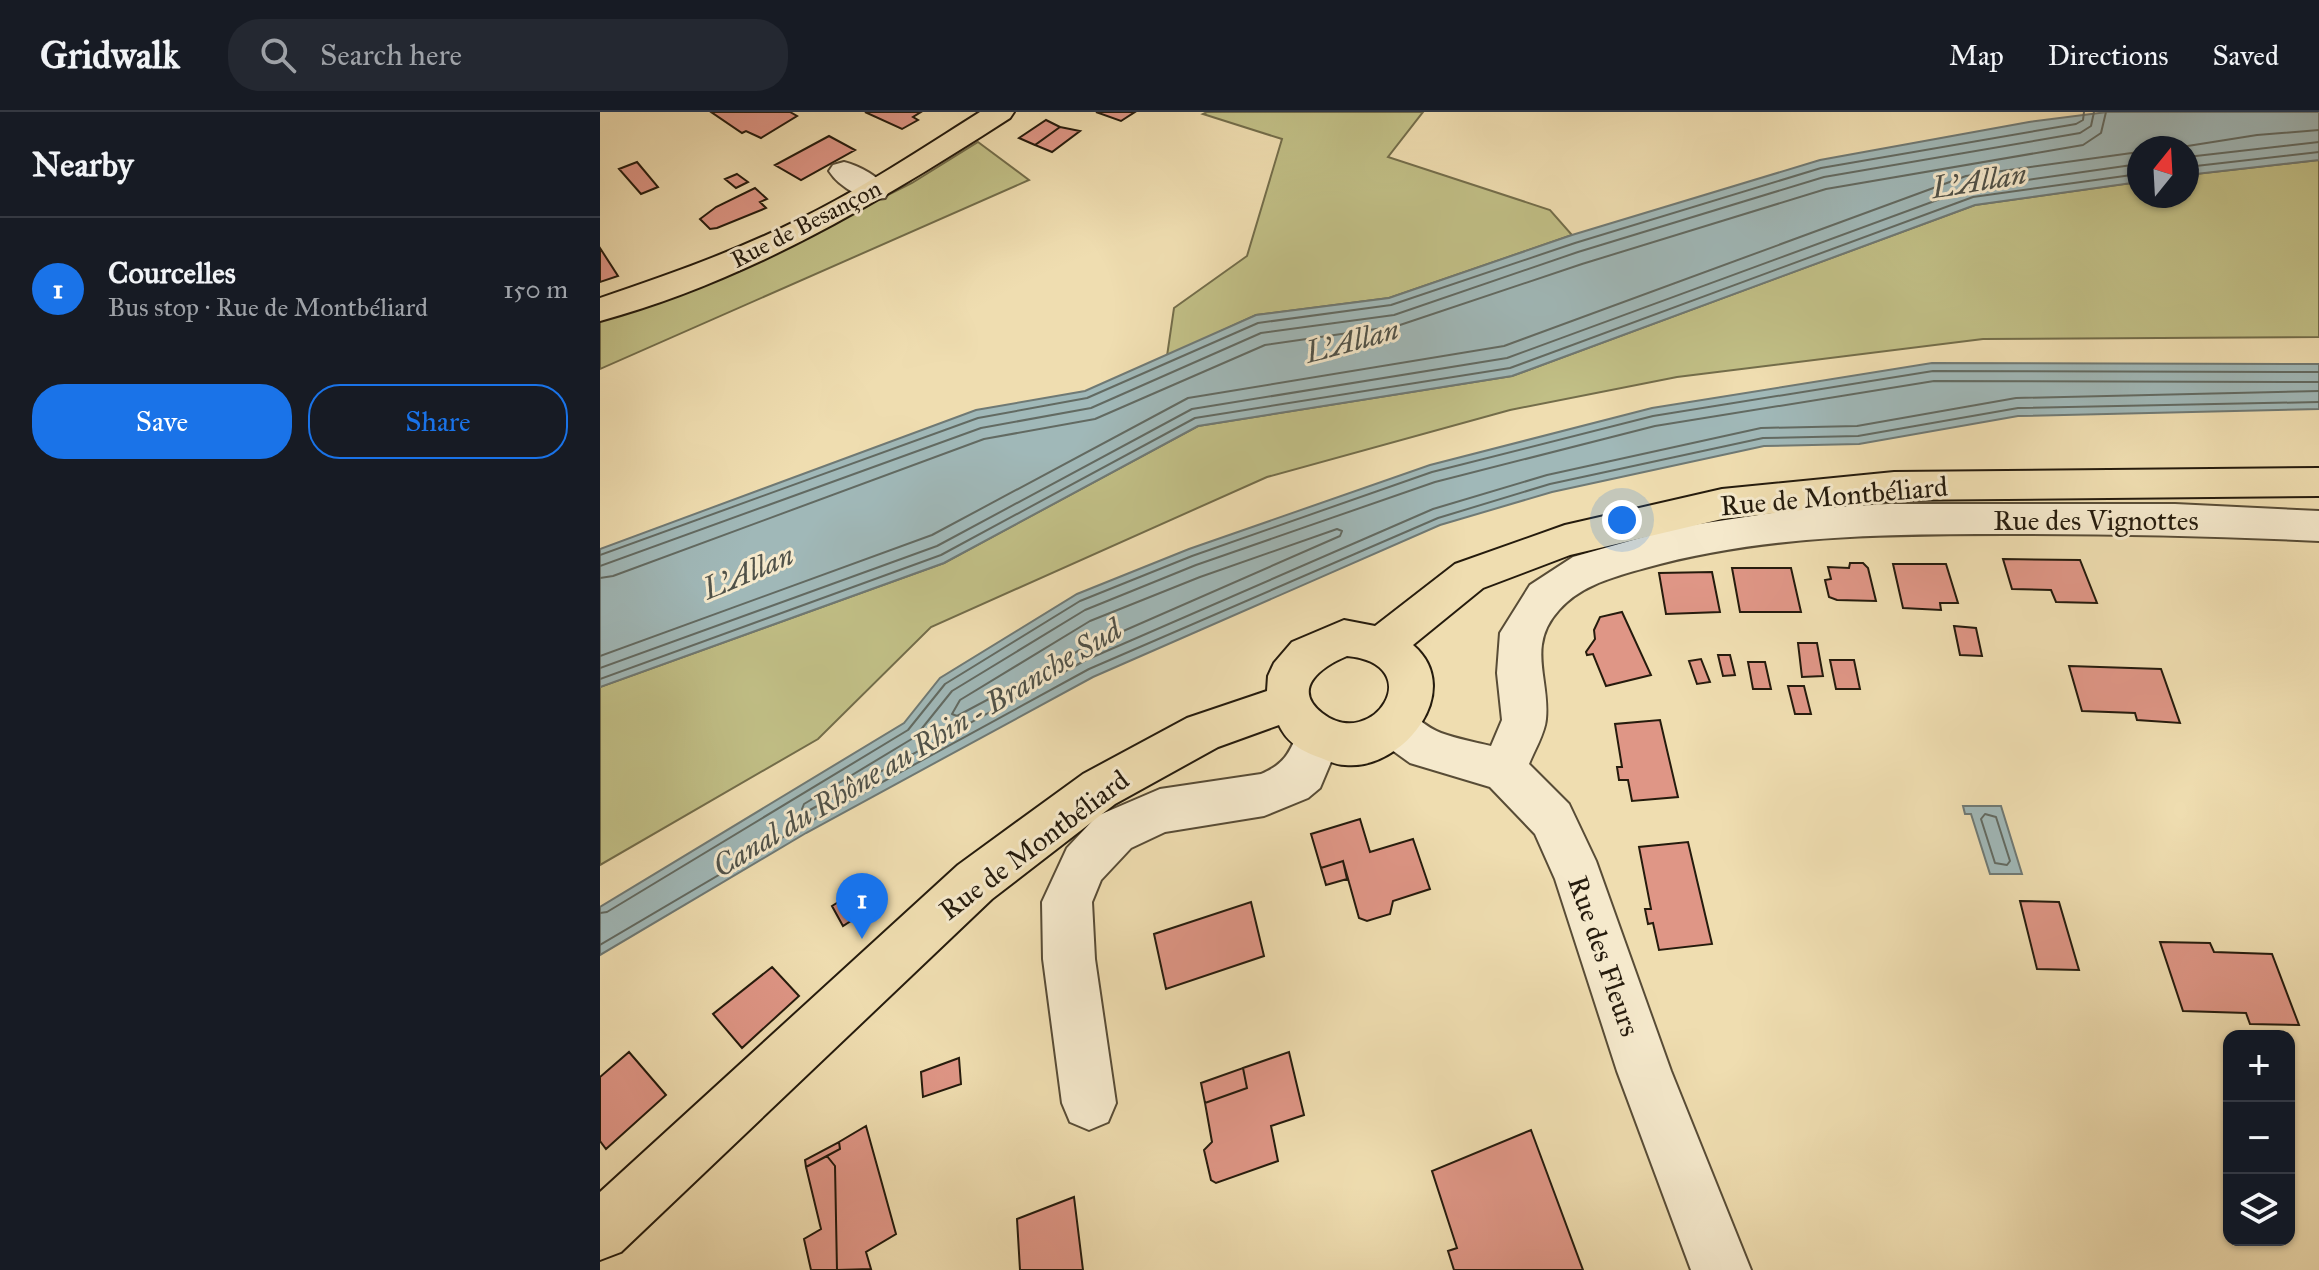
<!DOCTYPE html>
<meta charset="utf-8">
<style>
body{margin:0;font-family:"IM FELL Great Primer",serif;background:#242831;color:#f1f3f6}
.controls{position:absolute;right:24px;bottom:24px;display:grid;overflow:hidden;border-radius:16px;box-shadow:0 2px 6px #0004}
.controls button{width:72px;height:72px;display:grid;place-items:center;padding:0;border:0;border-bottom:2px solid #363941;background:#171b24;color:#f1f3f6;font:40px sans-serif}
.compass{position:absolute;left:1527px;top:24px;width:72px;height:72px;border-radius:50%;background:#171b24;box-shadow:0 2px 6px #0004;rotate:18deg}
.you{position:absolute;left:1022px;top:408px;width:28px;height:28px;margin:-20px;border:6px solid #fff;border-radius:50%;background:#1a73e8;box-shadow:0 0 0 12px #1a73e833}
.badge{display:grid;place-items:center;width:52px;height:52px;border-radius:50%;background:#1a73e8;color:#fff;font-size:26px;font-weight:700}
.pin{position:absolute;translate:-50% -66px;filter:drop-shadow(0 2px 4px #0008)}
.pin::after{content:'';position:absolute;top:42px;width:28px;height:24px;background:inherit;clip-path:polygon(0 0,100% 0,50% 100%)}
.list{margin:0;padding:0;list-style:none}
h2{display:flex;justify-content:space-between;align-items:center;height:104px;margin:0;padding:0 32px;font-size:34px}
h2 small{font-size:26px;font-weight:400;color:#9ea1a6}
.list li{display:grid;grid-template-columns:52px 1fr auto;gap:24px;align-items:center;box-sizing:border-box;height:144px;padding:0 32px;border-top:2px solid #363941}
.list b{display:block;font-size:30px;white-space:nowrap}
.list p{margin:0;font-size:26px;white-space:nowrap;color:#9ea1a6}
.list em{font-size:26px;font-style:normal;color:#9ea1a6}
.actions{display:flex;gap:16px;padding:24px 32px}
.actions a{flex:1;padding:18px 0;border:2px solid #1a73e8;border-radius:32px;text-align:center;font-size:28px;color:#1a73e8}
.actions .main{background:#1a73e8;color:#fff}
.icon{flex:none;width:44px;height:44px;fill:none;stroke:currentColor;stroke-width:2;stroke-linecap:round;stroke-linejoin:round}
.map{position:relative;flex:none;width:1719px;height:1158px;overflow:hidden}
header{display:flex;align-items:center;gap:48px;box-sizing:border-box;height:112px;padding:0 40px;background:#171b24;border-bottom:2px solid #363941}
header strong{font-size:38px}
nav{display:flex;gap:44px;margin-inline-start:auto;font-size:28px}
.search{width:560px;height:72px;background:#242831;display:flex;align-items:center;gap:20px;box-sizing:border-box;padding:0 28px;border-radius:32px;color:#9ea1a6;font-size:30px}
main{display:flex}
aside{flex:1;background:#171b24}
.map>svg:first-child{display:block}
.green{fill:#c1bf86;stroke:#736d4a;stroke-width:2}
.water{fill:#a0b8b8;stroke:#6f7974;stroke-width:2}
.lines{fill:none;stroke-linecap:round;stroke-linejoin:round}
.shore{stroke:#626a62;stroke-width:2}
.building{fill:#df9686;stroke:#251b0d;stroke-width:2}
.minor-casing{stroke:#584c36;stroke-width:4}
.major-casing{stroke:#251b0d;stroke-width:4}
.minor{fill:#f5e9cc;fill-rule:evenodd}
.major{fill:#efddb0;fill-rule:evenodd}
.labels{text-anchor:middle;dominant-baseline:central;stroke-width:6;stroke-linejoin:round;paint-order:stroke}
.far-street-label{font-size:24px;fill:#251b0d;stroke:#f5e9cc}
.street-label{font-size:28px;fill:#251b0d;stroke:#f5e9cc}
.water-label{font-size:30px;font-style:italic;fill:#505249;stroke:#f5e9cc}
</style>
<header>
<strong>Gridwalk</strong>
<div class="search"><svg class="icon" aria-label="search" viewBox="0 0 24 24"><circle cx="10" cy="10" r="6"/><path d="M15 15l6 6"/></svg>Search here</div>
<nav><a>Map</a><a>Directions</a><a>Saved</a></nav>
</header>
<main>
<aside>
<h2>Nearby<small></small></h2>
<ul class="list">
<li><span class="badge">1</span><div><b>Courcelles</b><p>Bus stop · Rue de Montbéliard</p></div><em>150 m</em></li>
</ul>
<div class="actions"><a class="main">Save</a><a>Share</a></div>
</aside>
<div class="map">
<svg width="1719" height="1158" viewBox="0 0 1719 1158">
<rect width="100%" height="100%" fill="#efddb0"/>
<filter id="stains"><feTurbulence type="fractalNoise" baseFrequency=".0025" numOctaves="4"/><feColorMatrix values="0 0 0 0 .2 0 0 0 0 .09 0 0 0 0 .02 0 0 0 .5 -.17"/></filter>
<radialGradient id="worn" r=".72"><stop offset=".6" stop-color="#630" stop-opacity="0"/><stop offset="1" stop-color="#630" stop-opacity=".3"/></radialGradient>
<path class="green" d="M 607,0 L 823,0 L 788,45 L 950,98 L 972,123 L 789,186 L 656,203 L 567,244 L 574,196 L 647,144 L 682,27 L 603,2 Z
M 378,30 L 429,68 L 0,257 L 0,209 L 135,160 L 312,71 Z
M 1719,48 L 1719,225 L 1383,227 L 1077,265 L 910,298 L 667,365 L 331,515 L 218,627 L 0,753 L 0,575 L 344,451 L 598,314 L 912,264 L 1375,93 L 1539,70 L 1539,84 L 1587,84 L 1587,63 Z"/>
<path class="water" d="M 1507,0 L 1719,0 L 1719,48 L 1587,63 L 1587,36 L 1539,36 L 1539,70 L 1375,93 L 912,264 L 598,314 L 344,451 L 0,575 L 0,437 L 376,298 L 485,279 L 656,203 L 789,186 L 972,123 L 1220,48 L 1429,10 Z
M 1332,251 L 1719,252 L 1719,297 L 1418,304 L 1259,332 L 1164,334 L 952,380 L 840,413 L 493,565 L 206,721 L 0,843 L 0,795 L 304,611 L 340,566 L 477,482 L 589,437 L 830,353 L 1052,296 Z
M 1363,694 L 1401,694 L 1422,762 L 1390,762 L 1371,702 L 1365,702 Z"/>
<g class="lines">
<path class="shore" d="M 1575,36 L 1657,23 L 1719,18
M 1587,45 L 1719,30
M 1587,55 L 1719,40
M 1719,270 L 1334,269 L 1055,314 L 835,370 L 596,453 L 485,498 L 352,579 L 315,625 L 204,692 L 202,697 L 208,699 L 486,548 L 833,397 L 947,363 L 1161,316 L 1257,314 L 1416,286 L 1719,279
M 737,417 L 742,419 L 740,424 L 480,538 L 357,604 L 352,602 L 360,588 L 490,509 L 600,465 Z
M 0,443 L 378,306 L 487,286 L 658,211 L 791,193 L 975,131 L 1221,56 L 1476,12 L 1483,8 L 1484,0
M 0,454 L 381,316 L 491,296 L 661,221 L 794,203 L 978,140 L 1224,65 L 1480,21 L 1491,14 L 1494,0
M 0,466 L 13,464 L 384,327 L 495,307 L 665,233 L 797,214 L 982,152 L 1226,77 L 1483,33 L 1501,21 L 1506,0
M 0,544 L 332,423 L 588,286 L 904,234 L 1366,64 L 1539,40
M 0,556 L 337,434 L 592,297 L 907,246 L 1370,76 L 1539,52
M 0,567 L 341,443 L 595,306 L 910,256 L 1373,85 L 1539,62
M 1385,702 L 1396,705 L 1410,749 L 1407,753 L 1395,751 L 1381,707 Z
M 0,801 L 7,800 L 308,618 L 345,572 L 480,489 L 592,444 L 832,360 L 1053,304 L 1333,259 L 1719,260
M 0,833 L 202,714 L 489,557 L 838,406 L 950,372 L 1163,326 L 1258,324 L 1418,296 L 1719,290"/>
</g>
<path class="building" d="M 111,0 L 190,0 L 197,4 L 161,26 L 146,19 L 142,21 Z
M 265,0 L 321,0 L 313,5 L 318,8 L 302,17 Z
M 496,0 L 535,0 L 521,9 Z
M 446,8 L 460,15 L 435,33 L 419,26 Z
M 460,15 L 480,19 L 452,40 L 435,33 Z
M 229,24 L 255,38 L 201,68 L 175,53 Z
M 37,50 L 58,75 L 41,82 L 19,57 Z
M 137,62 L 148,70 L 136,76 L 125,67 Z
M 155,76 L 167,87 L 160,90 L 166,96 L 117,116 L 110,117 L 100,107 L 116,95 Z
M 0,136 L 18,164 L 0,170 Z
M 1403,447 L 1480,448 L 1497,491 L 1456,490 L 1451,478 L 1412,477 Z
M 1250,451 L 1263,451 L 1268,456 L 1276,489 L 1237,488 L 1229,485 L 1225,468 L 1231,467 L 1228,455 L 1249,456 Z
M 1293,452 L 1346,452 L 1358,491 L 1340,491 L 1341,498 L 1303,496 Z
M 1132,456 L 1191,456 L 1201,500 L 1140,500 Z
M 1112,460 L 1120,500 L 1066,502 L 1059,461 Z
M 1022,500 L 1051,563 L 1006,574 L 993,542 L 987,543 L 986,540 L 995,527 L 994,518 L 1000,505 Z
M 1354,514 L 1376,516 L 1382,544 L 1360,543 Z
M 1198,531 L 1217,531 L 1223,564 L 1202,565 Z
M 1118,543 L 1130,543 L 1135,563 L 1123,564 Z
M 1101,547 L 1110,570 L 1097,572 L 1089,549 Z
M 1230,548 L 1254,548 L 1260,577 L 1236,577 Z
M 1148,550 L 1165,550 L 1171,577 L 1153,577 Z
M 1469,554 L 1561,557 L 1580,611 L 1537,608 L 1535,601 L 1482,599 Z
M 1188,574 L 1204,574 L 1211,602 L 1195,602 Z
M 1060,608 L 1078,685 L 1032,689 L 1028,668 L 1019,668 L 1017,655 L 1022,655 L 1015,612 Z
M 760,707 L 770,740 L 813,727 L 830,777 L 793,789 L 790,802 L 767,809 L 759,806 L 743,749 L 721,756 L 711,722 Z
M 1088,730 L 1112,832 L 1059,838 L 1053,811 L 1048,812 L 1045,797 L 1051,797 L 1039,735 Z
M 743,749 L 747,767 L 726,773 L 721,756 Z
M 272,769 L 283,788 L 243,814 L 232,794 Z
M 1420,789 L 1459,790 L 1479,858 L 1437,857 Z
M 651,790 L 664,844 L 566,877 L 554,822 Z
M 1560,830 L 1610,831 L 1614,840 L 1672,842 L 1699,913 L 1650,912 L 1646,901 L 1583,899 Z
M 172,855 L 199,884 L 142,936 L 113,902 Z
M 29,940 L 66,983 L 6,1037 L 0,1029 L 0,965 Z
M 689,940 L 704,1003 L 671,1014 L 678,1049 L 616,1071 L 611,1068 L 604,1038 L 612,1030 L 605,991 L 647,976 L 643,956 Z
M 359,946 L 361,972 L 323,985 L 321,960 Z
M 643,956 L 647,976 L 605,991 L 601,971 Z
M 266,1014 L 296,1122 L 266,1140 L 271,1157 L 237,1158 L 235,1054 L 227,1044 L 240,1037 L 239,1030 Z
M 931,1018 L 983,1158 L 854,1158 L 848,1139 L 857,1136 L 832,1059 Z
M 239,1030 L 240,1037 L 206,1055 L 205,1048 Z
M 227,1044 L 235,1054 L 237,1158 L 211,1158 L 204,1127 L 221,1117 L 206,1055 Z
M 474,1085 L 483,1158 L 420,1158 L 417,1107 Z"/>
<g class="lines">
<g class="minor-casing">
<path id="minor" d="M 244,50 C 260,54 280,65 289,79 L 285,86 C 265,90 240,76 229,59 L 233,53 Z
M 1288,392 L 1575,392 L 1719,399 L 1719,429 C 1614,424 1510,422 1405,422 C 1284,422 1163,423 1045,456 C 1014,465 981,473 959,498 C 926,534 950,567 946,607 C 945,621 934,639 929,652 L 969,692 L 996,749 L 1071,959 L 1151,1158 L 1091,1158 L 1017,959 L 955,767 L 935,722 L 890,675 L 810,651 L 778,628 L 772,614 L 778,600 C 811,588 814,611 841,621 C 857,627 875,630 891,634 L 902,608 L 897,561 L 900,521 L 930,473 L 973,445 L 1079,415 L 1191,398 Z
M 718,606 L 734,612 L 741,626 L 720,676 L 708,686 L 664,704 L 565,720 L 531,736 L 501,768 L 492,790 L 495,847 L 516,991 L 508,1010 L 489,1018 L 470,1010 L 462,991 L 443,847 L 442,790 L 467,736 L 497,704 L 560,677 L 661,662 C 689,650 690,637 702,612 Z"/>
</g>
<g class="major-casing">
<path id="major" d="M 380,0 L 414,0 L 410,6 C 281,89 150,168 0,209 L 0,186 C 68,163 136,139 200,107 C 263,76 321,37 380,0 Z
M 1719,356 L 1719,384 L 1294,388 L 1122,407 L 970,443 L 883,476 L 813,533 C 866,578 803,659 745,653 C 737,653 728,649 721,646 C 703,640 687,631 679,613 L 618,635 L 515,692 L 392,787 L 21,1140 L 0,1148 L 0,1080 L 358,753 L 483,662 L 587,606 L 667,579 L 668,564 L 674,551 L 692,530 L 744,508 L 775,514 L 855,452 L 965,413 L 1122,377 L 1294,360 ZM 747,544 C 830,552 773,641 722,601 C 690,576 723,554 747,544 Z"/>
</g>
<use href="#minor" class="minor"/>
<use href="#major" class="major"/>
</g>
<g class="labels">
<g class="far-street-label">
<text transform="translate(206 112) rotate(-27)">Rue de Besançon</text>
</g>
<g class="street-label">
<text transform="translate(1234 384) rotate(-5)">Rue de Montbéliard</text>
<text x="1496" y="408">Rue des Vignottes</text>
<text transform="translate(434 733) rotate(-37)">Rue de Montbéliard</text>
<text transform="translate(1004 844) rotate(71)">Rue des Fleurs</text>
</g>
<g class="water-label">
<text transform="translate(1379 69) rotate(-9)">L'Allan</text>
<text transform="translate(752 229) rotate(-15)">L'Allan</text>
<text transform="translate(148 460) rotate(-23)">L'Allan</text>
<text transform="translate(317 636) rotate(-31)">Canal du Rhône au Rhin - Branche Sud</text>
</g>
</g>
<rect width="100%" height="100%" filter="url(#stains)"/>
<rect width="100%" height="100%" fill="url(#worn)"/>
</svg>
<div class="controls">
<button>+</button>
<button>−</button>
<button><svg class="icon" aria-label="layers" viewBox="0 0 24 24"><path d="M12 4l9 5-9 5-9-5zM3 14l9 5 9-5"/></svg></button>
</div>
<svg class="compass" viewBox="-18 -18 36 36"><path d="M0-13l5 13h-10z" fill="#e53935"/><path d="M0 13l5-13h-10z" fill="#9ea1a6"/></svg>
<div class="you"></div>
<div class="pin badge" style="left:262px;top:827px">1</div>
</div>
</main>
